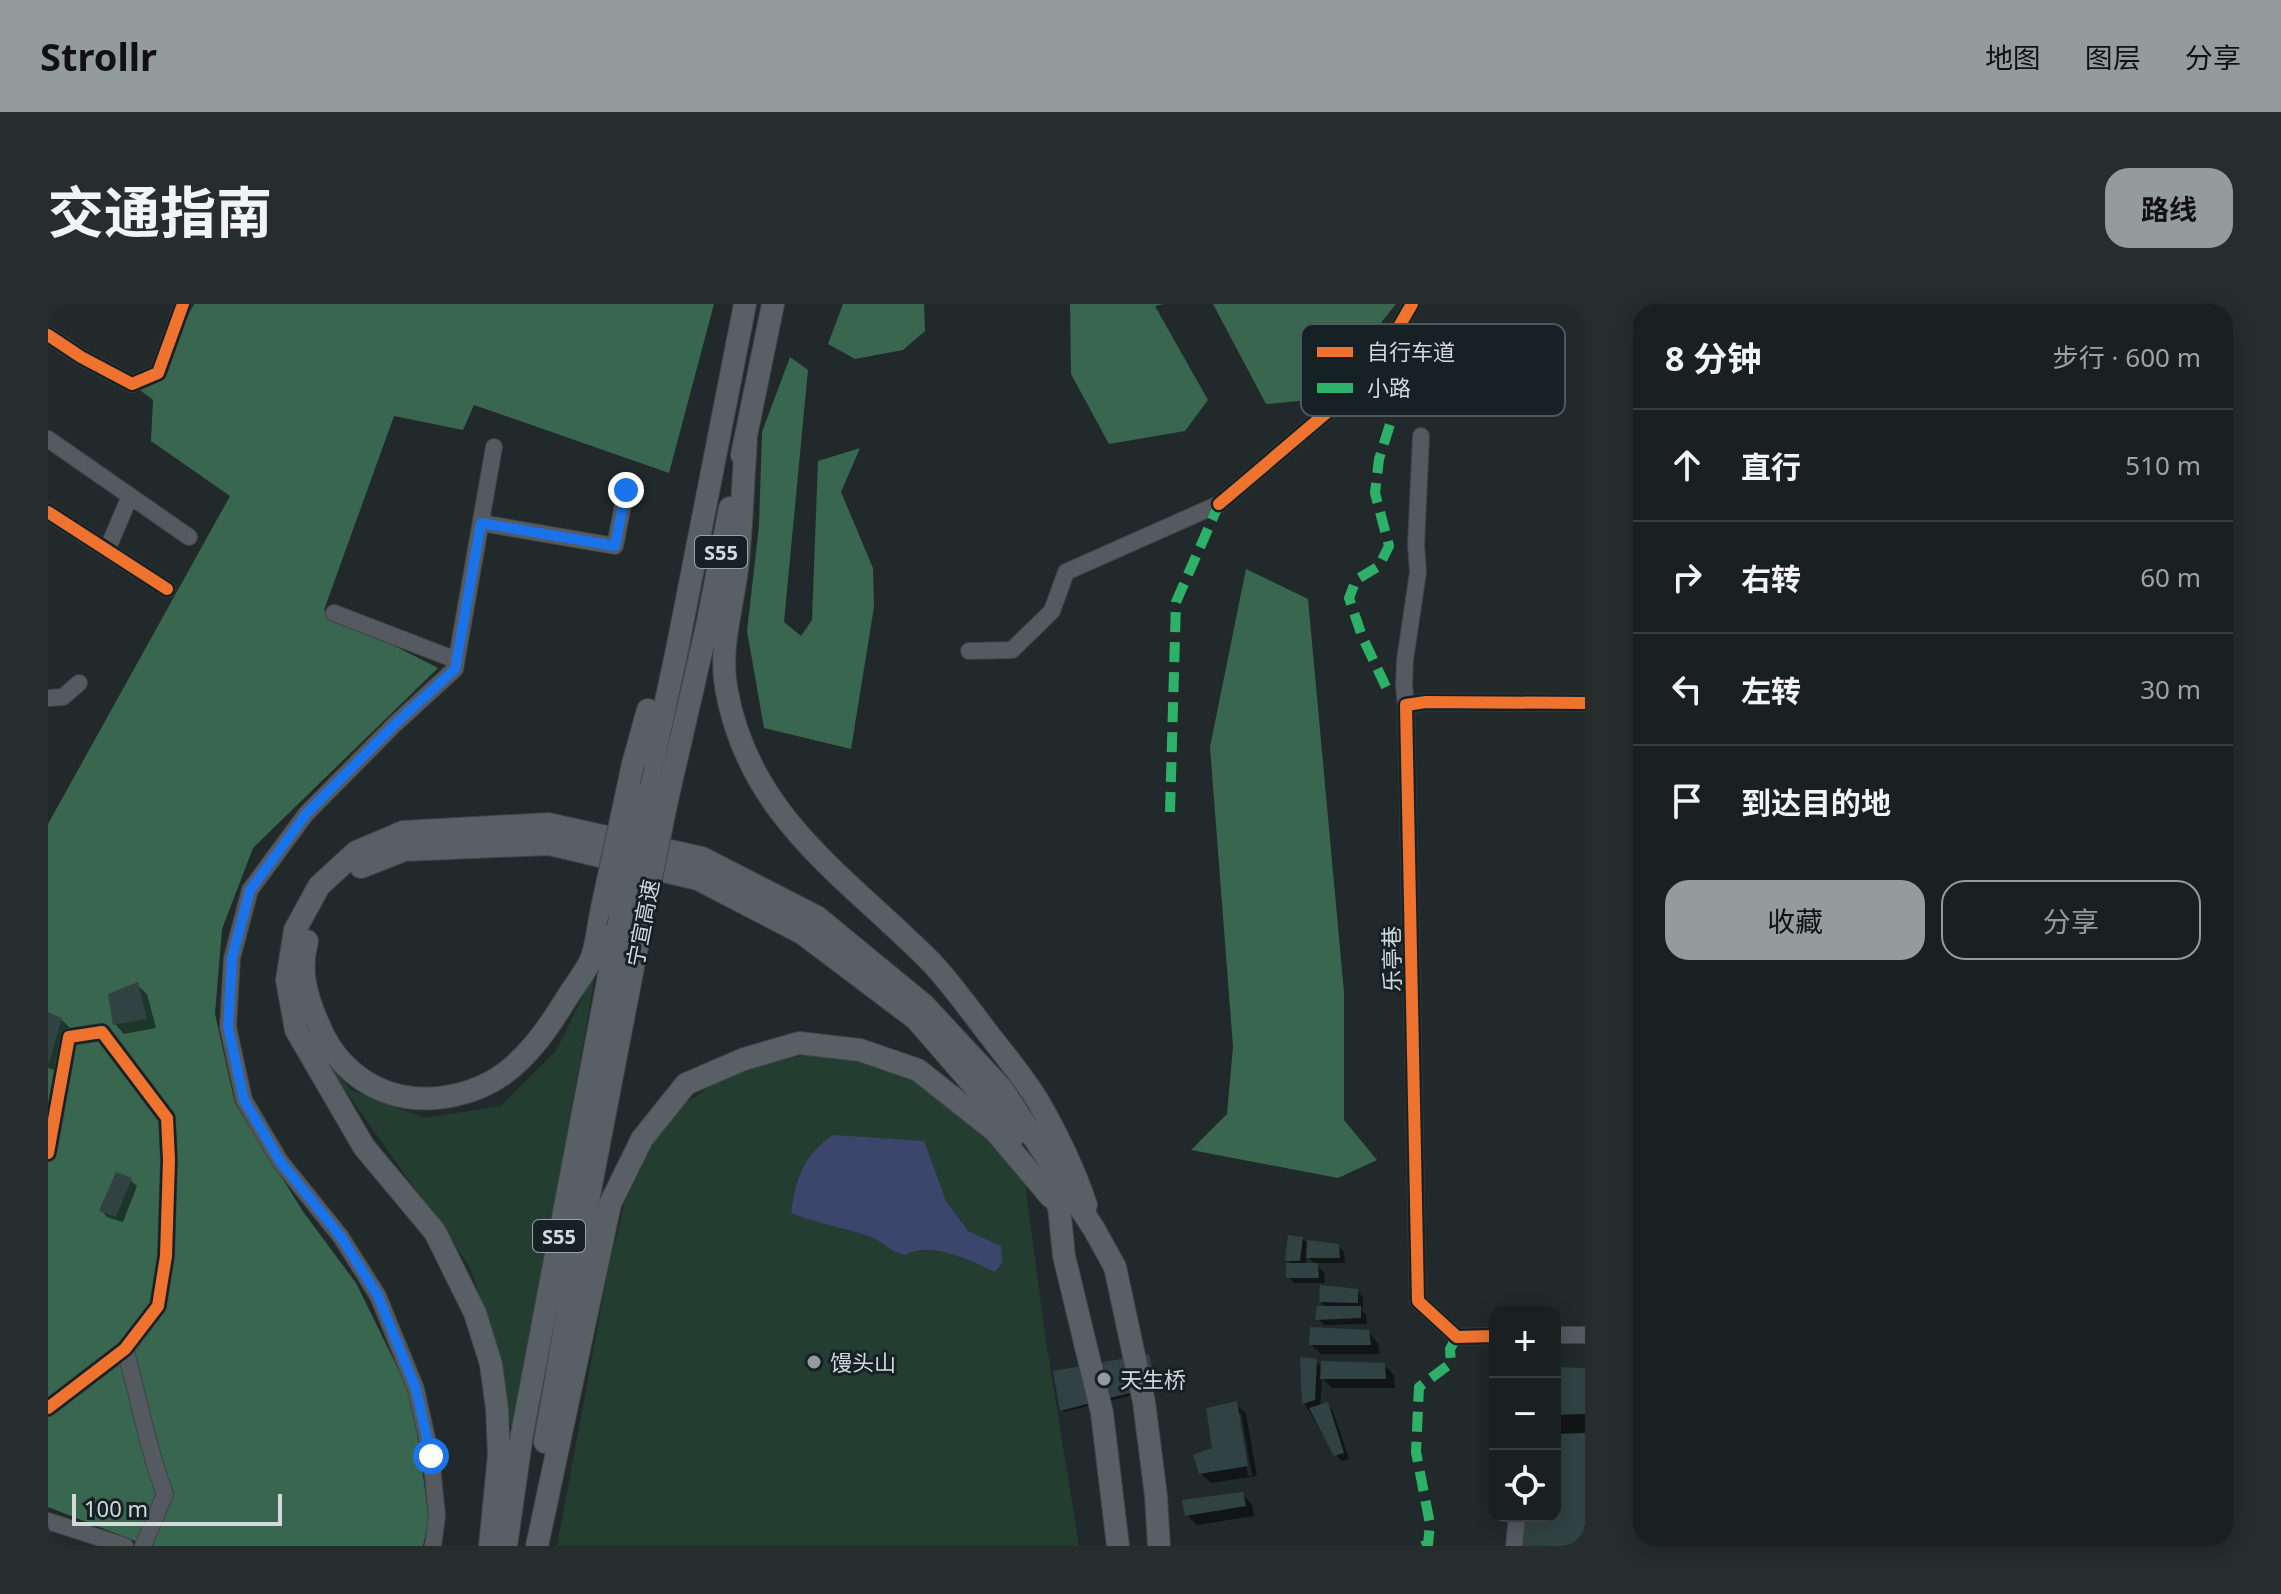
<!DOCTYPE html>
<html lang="zh">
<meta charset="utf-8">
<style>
body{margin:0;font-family:"Noto Sans","Noto Sans SC",sans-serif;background:#272c2d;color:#f1f3f6}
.controls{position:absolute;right:24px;bottom:24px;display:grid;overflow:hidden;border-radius:16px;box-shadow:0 4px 20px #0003}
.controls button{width:72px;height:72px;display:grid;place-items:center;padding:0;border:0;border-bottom:2px solid #383d3e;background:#1a1f20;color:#f1f3f6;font:40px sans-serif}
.scale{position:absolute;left:24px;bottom:20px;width:210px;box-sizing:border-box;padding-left:8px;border:4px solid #d2d9db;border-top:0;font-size:22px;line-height:28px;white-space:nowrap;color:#d2d9db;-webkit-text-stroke:6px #162125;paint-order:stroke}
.stop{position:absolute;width:24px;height:24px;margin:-18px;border:6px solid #1a73e8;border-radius:50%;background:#fff}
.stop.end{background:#1a73e8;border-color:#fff;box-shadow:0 2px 8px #0008}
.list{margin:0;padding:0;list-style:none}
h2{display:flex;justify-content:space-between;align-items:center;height:104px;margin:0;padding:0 32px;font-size:34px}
h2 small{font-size:26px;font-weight:400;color:#9fa2a5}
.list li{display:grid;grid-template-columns:52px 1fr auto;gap:24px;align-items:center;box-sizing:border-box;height:112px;padding:0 32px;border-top:2px solid #383d3e}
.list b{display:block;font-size:30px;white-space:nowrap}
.list em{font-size:26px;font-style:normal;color:#9fa2a5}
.actions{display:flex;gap:16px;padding:24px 32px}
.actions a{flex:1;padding:18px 0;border:2px solid #949b9d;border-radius:24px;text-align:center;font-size:28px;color:#949b9d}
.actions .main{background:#949b9d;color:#111}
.icon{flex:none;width:44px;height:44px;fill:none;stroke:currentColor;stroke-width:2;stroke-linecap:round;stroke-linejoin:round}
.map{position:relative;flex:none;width:1537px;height:1242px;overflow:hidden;border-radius:24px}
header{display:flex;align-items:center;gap:48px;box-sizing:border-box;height:112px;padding:0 40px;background:#949b9d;color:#111}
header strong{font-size:38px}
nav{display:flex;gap:44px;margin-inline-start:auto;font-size:28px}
.intro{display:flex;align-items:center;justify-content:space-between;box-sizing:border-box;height:192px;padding:0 48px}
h1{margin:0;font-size:56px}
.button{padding:20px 36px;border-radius:24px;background:#949b9d;color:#111;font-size:28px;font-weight:700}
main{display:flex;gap:48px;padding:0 48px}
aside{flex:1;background:#1a1f20;border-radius:24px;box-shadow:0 4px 20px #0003}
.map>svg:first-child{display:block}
.green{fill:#233e31}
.forest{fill:#38664f}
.water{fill:#3c466c}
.shadow{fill:#0007;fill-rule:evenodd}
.building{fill:#314242}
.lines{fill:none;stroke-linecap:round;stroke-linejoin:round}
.minor-casing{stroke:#3f4445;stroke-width:18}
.highway-casing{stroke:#3f4445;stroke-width:24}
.minor{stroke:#545a60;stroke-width:16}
.highway{stroke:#586066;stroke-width:22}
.highway-bridge-casing{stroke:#3f4445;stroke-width:24;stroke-linecap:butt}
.highway-bridge{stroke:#586066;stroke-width:22}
.quiet{stroke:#2db169;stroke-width:10;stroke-dasharray:20 10;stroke-linecap:butt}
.cycleway-casing{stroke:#162125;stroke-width:17}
.cycleway{stroke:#ef722f;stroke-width:12}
.route{stroke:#1a73e8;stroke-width:10}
.poi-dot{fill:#949b9d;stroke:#162125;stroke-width:3}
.labels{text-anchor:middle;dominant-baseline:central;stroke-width:6;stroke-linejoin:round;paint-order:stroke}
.shield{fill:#162125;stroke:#9aa2a4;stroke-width:2}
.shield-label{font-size:20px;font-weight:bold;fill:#d2d9db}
.street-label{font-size:22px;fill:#d2d9db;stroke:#162125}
.poi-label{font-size:22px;fill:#d2d9db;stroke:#162125;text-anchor:start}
.key{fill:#162125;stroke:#4e585c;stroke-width:2}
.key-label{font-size:22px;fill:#d2d9db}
</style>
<header>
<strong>Strollr</strong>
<nav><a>地图</a><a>图层</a><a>分享</a></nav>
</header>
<div class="intro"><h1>交通指南</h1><a class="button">路线</a></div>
<main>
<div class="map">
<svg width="1537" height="1242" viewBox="0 0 1537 1242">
<rect width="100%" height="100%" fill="#22292a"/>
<path class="green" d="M 548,666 L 465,1136 L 450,1046 L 422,963 L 271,749 L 303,786 L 376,814 L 453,802 L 508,747 Z
M 760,751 L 812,756 L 877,781 L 928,821 L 976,872 L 998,1037 L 1031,1242 L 509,1242 L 561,962 L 577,898 L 602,845 L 623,810 L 664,781 L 705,761 Z"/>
<path class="forest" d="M 146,0 L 666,0 L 621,169 L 426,101 L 415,126 L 346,112 L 276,306 L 390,364 L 205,544 L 174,625 L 167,710 L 187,799 L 256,909 L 308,979 L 364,1093 L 381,1214 L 375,1242 L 100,1242 L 0,1203 L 0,520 L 182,192 L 103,137 L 105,96 L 84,80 L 110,69 Z
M 795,0 L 876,0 L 877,27 L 855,46 L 807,55 L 780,40 Z
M 1022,0 L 1116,0 L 1107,2 L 1160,96 L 1137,127 L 1061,140 L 1023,70 Z
M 1165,0 L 1348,0 L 1272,95 L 1218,100 Z
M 742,53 L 760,66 L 736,318 L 753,332 L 764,316 L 770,157 L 812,144 L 793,188 L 825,264 L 826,303 L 803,445 L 716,424 L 699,327 L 711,222 L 714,128 Z
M 1198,265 L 1260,295 L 1296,688 L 1296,816 L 1329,856 L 1290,874 L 1143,846 L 1179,810 L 1185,743 L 1162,443 Z"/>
<path class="water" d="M 785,831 L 876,837 L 898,897 L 920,927 L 953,942 L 954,959 L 947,968 C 923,956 881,936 857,951 C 840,947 833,935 818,931 C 793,923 767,919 743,909 C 749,873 754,853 785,831 Z"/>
<path class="shadow" d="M 89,681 L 99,690 L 108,724 L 76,730 L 67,720 Z
M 0,710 L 13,715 L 27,729 L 15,769 L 0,764 Z
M 82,876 L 89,882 L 75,918 L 59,913 L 53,906 Z
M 1255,935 L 1258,938 L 1290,942 L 1296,948 L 1297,959 L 1267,959 L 1276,968 L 1277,979 L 1246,979 L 1240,973 L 1244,961 L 1239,956 ZM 1259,952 L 1268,961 L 1258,961 Z
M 1309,987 L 1315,993 L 1315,1004 L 1312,1004 L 1318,1011 L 1319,1020 L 1276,1021 L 1270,1015 L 1279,1004 L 1273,998 Z
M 1320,1028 L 1330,1039 L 1332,1050 L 1273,1050 L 1263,1040 Z
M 1100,1052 L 1109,1085 L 1016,1108 L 1014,1106 Z
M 1268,1057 L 1274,1064 L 1336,1061 L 1346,1071 L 1347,1084 L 1284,1084 L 1274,1074 L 1272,1103 L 1279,1101 L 1285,1107 L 1301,1155 L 1294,1157 L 1287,1150 L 1256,1099 Z
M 1507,1065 L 1537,1066 L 1537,1242 L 1474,1242 L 1479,1212 L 1507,1212 L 1507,1132 L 1514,1132 L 1507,1124 Z
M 1188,1100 L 1198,1110 L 1209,1172 L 1163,1179 L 1152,1169 ZM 1189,1109 L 1193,1109 L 1204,1172 L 1200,1172 Z
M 1194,1190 L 1204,1200 L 1206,1212 L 1149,1221 L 1139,1211 Z"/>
<path class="building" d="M 90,678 L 99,715 L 65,721 L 60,690 Z
M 0,708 L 14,714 L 1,759 L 0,759 Z
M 68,868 L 84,874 L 68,913 L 51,907 Z
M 1240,931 L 1255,933 L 1252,957 L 1237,957 Z
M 1259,936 L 1291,940 L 1292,954 L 1258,954 Z
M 1238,959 L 1270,959 L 1271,974 L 1238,974 Z
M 1272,981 L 1310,985 L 1310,999 L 1271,998 Z
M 1269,1002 L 1313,1002 L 1313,1014 L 1267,1016 Z
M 1262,1023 L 1321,1026 L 1323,1041 L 1261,1041 Z
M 1101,1050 L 1108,1082 L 1012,1107 L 1005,1067 Z
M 1252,1053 L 1269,1055 L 1267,1096 L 1254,1100 Z
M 1273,1057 L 1337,1059 L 1338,1075 L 1272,1075 Z
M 1507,1063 L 1537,1064 L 1537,1110 L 1507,1111 Z
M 1189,1097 L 1200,1162 L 1151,1170 L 1145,1151 L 1164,1144 L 1158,1104 Z
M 1280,1098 L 1296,1149 L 1286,1152 L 1261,1104 Z
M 1537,1129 L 1537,1242 L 1472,1242 L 1477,1212 L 1507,1212 L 1507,1130 Z
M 1195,1188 L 1198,1202 L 1137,1212 L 1134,1196 Z"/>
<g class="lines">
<g class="minor-casing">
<path id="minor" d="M 0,31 L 33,53 L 84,80 L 110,69 L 135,0
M 0,135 L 141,233
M 0,208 L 119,285
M 433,219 L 567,242 L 578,186
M 59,246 L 82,192
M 286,309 L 408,356
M 921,347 L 964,346 L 1004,307 L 1018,268 L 1171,200 L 1323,71 L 1364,0
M 0,394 L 15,393 L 31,379
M 1358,401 L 1356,382 L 1357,356 L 1370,268 L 1368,241 L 1373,132
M 0,849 L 21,733 L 54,728 L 119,814 L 121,856 L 118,952 L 110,1002 L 77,1045 L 0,1104
M 1507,1031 L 1537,1031
M 1447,1032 L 1409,1033 L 1370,997 L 1358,401 L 1378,398 L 1537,399
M 77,1045 C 91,1094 99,1143 117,1190 L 95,1242
M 0,1217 L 77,1242
M 385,1242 L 389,1212 L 383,1152 L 368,1085 L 330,992 L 293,933 L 232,857 L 196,796 L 180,723 L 184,654 L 202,586 L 258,510 L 347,420 L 407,365 L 446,143
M 1466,1242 L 1469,1212"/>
</g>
<g class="highway-casing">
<path id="highway" d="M 698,136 C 695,176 694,217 690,257 C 686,299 671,340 678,383 C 700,513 798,572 883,658 C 902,678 919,702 936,724 C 954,748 975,772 990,797 C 1009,830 1026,865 1038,901
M 694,151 L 725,0
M 585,460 L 600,406
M 598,490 L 629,346 L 697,0
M 619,496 L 659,322 L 682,204
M 313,563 L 356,546 L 501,540 L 650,575 L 754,629 L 868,715 L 968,830
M 259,637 C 251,666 258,692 270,719 C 282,750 305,775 336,787 C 380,804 437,791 471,757 C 492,737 507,713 522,689 C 529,679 536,669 542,658 C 549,643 550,621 554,604
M 997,876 L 1011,903 L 1016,952 L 1054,1109 L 1070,1242
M 497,1138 L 532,938 L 592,627
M 442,1242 L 451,1151 L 449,1105 L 443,1060 L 427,1009 L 387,928 L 316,843 L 248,726 L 239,676 L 247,626 L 271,582 L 308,548 L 355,528 L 500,520 L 654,554 L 769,613 L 876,701 L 954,785 L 1046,925 L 1067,963 L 1096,1098 L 1108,1192 L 1111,1242
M 458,1242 L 474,1130 L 570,624
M 489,1242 L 562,900 L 594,835 L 638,780 L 696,755 L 751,739 L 812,746 L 870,766 L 947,827 L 1002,892"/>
</g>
<use href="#minor" class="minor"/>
<use href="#highway" class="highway"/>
<g class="highway-bridge-casing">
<path id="highway-bridge" d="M 554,604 L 585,460
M 570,624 L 598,490
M 592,627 L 619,496"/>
</g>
<use href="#highway-bridge" class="highway-bridge"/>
<path class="quiet" d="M 1338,383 L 1314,332 L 1301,294 L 1308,276 L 1331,262 L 1341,242 L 1327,189 L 1331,155 L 1351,92 L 1356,54 L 1348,28
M 1122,508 L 1128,298 L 1171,200
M 1374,1242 L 1380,1240 L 1382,1220 L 1368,1148 L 1371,1083 L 1403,1059 L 1402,1045 L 1409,1033"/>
<g class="cycleway-casing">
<path id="cycleway" d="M 0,31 L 33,53 L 84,80 L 110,69 L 135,0
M 1171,200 L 1323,71 L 1364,0
M 0,208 L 119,285
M 0,849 L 21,733 L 54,728 L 119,814 L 121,856 L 118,952 L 110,1002 L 77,1045 L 0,1104
M 1447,1032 L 1409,1033 L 1370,997 L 1358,401 L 1378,398 L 1537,399"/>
</g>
<use href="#cycleway" class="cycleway"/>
</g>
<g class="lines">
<path class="route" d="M 383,1152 L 368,1085 L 330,992 L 293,933 L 232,857 L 196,796 L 180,723 L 184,654 L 202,586 L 258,510 L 347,420 L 407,365 L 433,219 L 567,242 L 578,186"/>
</g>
<g class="poi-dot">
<circle cx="766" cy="1058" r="8"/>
<circle cx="1056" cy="1075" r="8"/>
</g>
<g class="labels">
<g class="shield">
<rect x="647" y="232" width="52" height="32" rx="6"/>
<rect x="485" y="916" width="52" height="32" rx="6"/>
</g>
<g class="shield-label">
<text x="673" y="248">S55</text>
<text x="511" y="932">S55</text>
</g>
<g class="street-label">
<text transform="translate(594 619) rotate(-79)">宁宣高速</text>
<text transform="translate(1343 655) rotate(-91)">乐亭巷</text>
</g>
<g class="poi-label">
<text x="782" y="1058">馒头山</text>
<text x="1072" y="1075">天生桥</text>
</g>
</g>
<rect x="1253" y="20" width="264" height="92" rx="12" class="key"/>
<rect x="1269" y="43" width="36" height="10" fill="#ef722f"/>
<rect x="1269" y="79" width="36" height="10" fill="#2db169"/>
<g class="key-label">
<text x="1319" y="56">自行车道</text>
<text x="1319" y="92">小路</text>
</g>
</svg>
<div class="controls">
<button>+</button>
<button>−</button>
<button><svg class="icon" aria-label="locate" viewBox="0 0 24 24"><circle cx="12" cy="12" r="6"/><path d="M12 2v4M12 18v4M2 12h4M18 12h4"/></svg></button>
</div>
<div class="scale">100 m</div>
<div class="stop" style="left:383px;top:1152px"></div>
<div class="stop end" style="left:578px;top:186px"></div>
</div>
<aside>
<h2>8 分钟<small>步行 · 600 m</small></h2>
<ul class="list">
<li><svg class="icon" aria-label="ahead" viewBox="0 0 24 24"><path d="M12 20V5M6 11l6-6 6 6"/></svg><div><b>直行</b></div><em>510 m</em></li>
<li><svg class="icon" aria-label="right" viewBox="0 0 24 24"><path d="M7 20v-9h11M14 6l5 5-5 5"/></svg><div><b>右转</b></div><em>60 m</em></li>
<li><svg class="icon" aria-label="left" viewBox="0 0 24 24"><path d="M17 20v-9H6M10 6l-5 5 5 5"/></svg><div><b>左转</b></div><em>30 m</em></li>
<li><svg class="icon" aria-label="arrive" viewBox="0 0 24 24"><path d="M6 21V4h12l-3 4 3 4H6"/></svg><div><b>到达目的地</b></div></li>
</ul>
<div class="actions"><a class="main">收藏</a><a>分享</a></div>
</aside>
</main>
